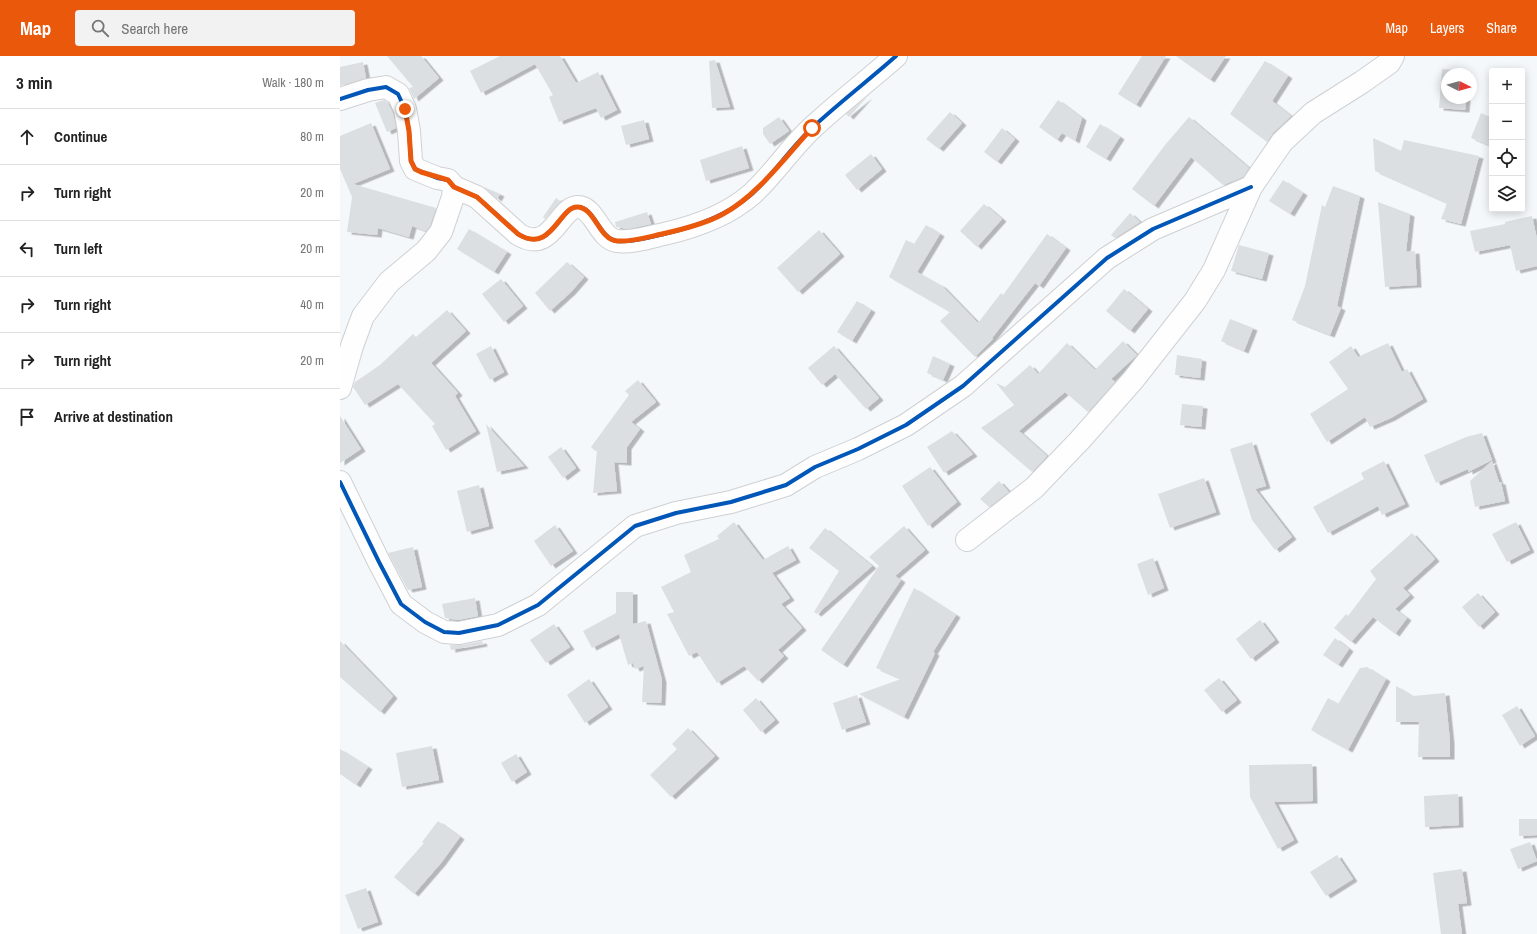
<!DOCTYPE html>
<meta charset="utf-8">
<style>
body{margin:0;font-family:"Archivo Narrow",sans-serif;background:#f2f2f2;color:#222}
.controls{position:absolute;right:12px;top:12px;display:grid;overflow:hidden;border-radius:4px;box-shadow:0 2px 10px #0003}
.controls button{width:36px;height:36px;display:grid;place-items:center;padding:0;border:0;border-bottom:1px solid #e0e0e0;background:#fff;color:#222;font:20px sans-serif}
.compass{position:absolute;left:1101px;top:12px;width:36px;height:36px;border-radius:50%;background:#fff;box-shadow:0 2px 10px #0003;rotate:96deg}
.stop{position:absolute;width:12px;height:12px;margin:-9px;border:3px solid #ea580c;border-radius:50%;background:#fff}
.stop.end{background:#ea580c;border-color:#fff;box-shadow:0 1px 4px #0008}
.list{margin:0;padding:0;list-style:none}
h2{display:flex;justify-content:space-between;align-items:center;height:52px;margin:0;padding:0 16px;font-size:17px}
h2 small{font-size:13px;font-weight:400;color:#767676}
.list li{display:grid;grid-template-columns:26px 1fr auto;gap:12px;align-items:center;box-sizing:border-box;height:56px;padding:0 16px;border-top:1px solid #e0e0e0}
.list b{display:block;font-size:15px;white-space:nowrap}
.list em{font-size:13px;font-style:normal;color:#767676}
.icon{flex:none;width:22px;height:22px;fill:none;stroke:currentColor;stroke-width:2;stroke-linecap:round;stroke-linejoin:round}
.map{position:relative;flex:none;width:1197px;height:878px;overflow:hidden}
header{display:flex;align-items:center;gap:24px;box-sizing:border-box;height:56px;padding:0 20px;background:#ea580c;color:#fff}
header strong{font-size:19px}
nav{display:flex;gap:22px;margin-inline-start:auto;font-size:14px}
.search{width:280px;height:36px;background:#f2f2f2;display:flex;align-items:center;gap:10px;box-sizing:border-box;padding:0 14px;border-radius:4px;color:#767676;font-size:15px}
main{display:flex}
aside{flex:1;background:#fff}
.map>svg:first-child{display:block}
.building{fill:#dbdfe1;filter:url(#shadow)}
.lines{fill:none;stroke-linecap:round;stroke-linejoin:round}
.street-casing{stroke:#ced1d4;stroke-width:24}
.street{stroke:#fefefe;stroke-width:22}
.cycleway-casing{stroke:#fff;stroke-width:6}
.cycleway{stroke:#0057b8;stroke-width:4}
.route{stroke:#ea580c;stroke-width:5}
</style>
<header>
<strong>Map</strong>
<div class="search"><svg class="icon" aria-label="search" viewBox="0 0 24 24"><circle cx="10" cy="10" r="6"/><path d="M15 15l6 6"/></svg>Search here</div>
<nav><a>Map</a><a>Layers</a><a>Share</a></nav>
</header>
<main>
<aside>
<h2>3 min<small>Walk · 180 m</small></h2>
<ul class="list">
<li><svg class="icon" aria-label="ahead" viewBox="0 0 24 24"><path d="M12 20V5M6 11l6-6 6 6"/></svg><div><b>Continue</b></div><em>80 m</em></li>
<li><svg class="icon" aria-label="right" viewBox="0 0 24 24"><path d="M7 20v-9h11M14 6l5 5-5 5"/></svg><div><b>Turn right</b></div><em>20 m</em></li>
<li><svg class="icon" aria-label="left" viewBox="0 0 24 24"><path d="M17 20v-9H6M10 6l-5 5 5 5"/></svg><div><b>Turn left</b></div><em>20 m</em></li>
<li><svg class="icon" aria-label="right" viewBox="0 0 24 24"><path d="M7 20v-9h11M14 6l5 5-5 5"/></svg><div><b>Turn right</b></div><em>40 m</em></li>
<li><svg class="icon" aria-label="right" viewBox="0 0 24 24"><path d="M7 20v-9h11M14 6l5 5-5 5"/></svg><div><b>Turn right</b></div><em>20 m</em></li>
<li><svg class="icon" aria-label="arrive" viewBox="0 0 24 24"><path d="M6 21V4h12l-3 4 3 4H6"/></svg><div><b>Arrive at destination</b></div></li>
</ul>
</aside>
<div class="map">
<svg width="1197" height="878" viewBox="0 0 1197 878">
<defs>
<filter id="shadow"><feDropShadow dx="4.5" dy="2.5" stdDeviation="0" flood-color="#0004"/></filter>
</defs>
<rect width="100%" height="100%" fill="#f5f8fb"/>
<path class="building" d="M 47,0 L 81,0 L 99,22 L 74,43 L 69,32 L 73,31 Z
M 160,0 L 220,0 L 236,27 L 258,16 L 277,54 L 261,62 L 256,52 L 219,66 L 209,41 L 213,39 L 195,8 L 141,37 L 130,15 Z
M 802,0 L 826,0 L 796,49 L 778,38 Z
M 836,0 L 886,0 L 870,24 Z
M 375,4 L 390,51 L 372,52 L 369,5 Z
M 925,5 L 948,20 L 932,45 L 951,60 L 933,77 L 927,86 L 890,58 Z
M 23,6 L 26,22 L 0,30 L 0,11 Z
M 1102,13 L 1127,15 L 1127,18 L 1107,18 L 1107,42 L 1126,42 L 1125,54 L 1099,52 Z
M 528,40 L 509,61 L 506,58 L 512,53 Z
M 44,44 L 48,47 L 53,57 L 56,72 L 47,76 L 35,47 Z
M 718,44 L 742,62 L 735,85 L 722,77 L 717,84 L 699,71 Z
M 610,56 L 622,67 L 599,93 L 586,83 Z
M 1141,57 L 1152,62 L 1151,90 L 1131,82 Z
M 439,61 L 449,75 L 430,88 L 423,78 L 423,72 Z
M 849,61 L 909,112 L 903,121 L 883,129 L 851,101 L 814,150 L 792,133 L 825,89 Z
M 304,64 L 309,83 L 286,89 L 281,70 Z
M 31,67 L 50,113 L 13,128 L 96,152 L 90,170 L 86,175 L 72,170 L 69,181 L 38,172 L 37,179 L 7,176 L 12,141 L 0,113 L 0,80 Z
M 760,68 L 780,81 L 766,103 L 746,91 Z
M 662,72 L 675,83 L 657,106 L 644,96 Z
M 1033,82 L 1061,95 L 1064,84 L 1139,100 L 1121,168 L 1101,163 L 1107,147 L 1035,115 Z
M 402,90 L 409,112 L 366,125 L 360,104 Z
M 531,98 L 542,113 L 517,134 L 505,119 Z
M 943,124 L 963,137 L 950,158 L 929,145 Z
M 993,130 L 1020,140 L 997,250 L 1001,252 L 990,279 L 952,264 L 965,230 L 982,149 L 985,151 Z
M 144,131 L 160,138 L 157,143 L 145,132 Z
M 216,142 L 221,146 L 205,163 L 203,161 Z
M 1038,146 L 1070,158 L 1066,196 L 1075,195 L 1077,229 L 1045,231 Z
M 644,148 L 662,163 L 637,191 L 620,175 Z
M 307,156 L 311,168 L 288,173 L 276,171 L 275,166 Z
M 790,157 L 800,166 L 775,182 L 771,179 Z
M 1192,160 L 1197,183 L 1197,210 L 1176,215 L 1170,189 L 1135,196 L 1130,175 L 1165,168 L 1165,166 Z
M 586,169 L 600,178 L 577,216 L 602,230 L 638,267 L 661,237 L 663,239 L 707,178 L 726,192 L 699,230 L 695,227 L 652,282 L 653,283 L 635,301 L 600,265 L 610,256 L 549,221 L 566,184 L 574,188 Z
M 129,173 L 167,196 L 154,216 L 117,193 Z
M 479,174 L 500,198 L 458,236 L 437,212 Z
M 899,189 L 929,197 L 922,223 L 891,215 Z
M 227,206 L 244,221 L 231,236 L 210,255 L 195,237 Z
M 161,223 L 183,250 L 164,266 L 142,238 Z
M 784,233 L 808,253 L 790,275 L 766,255 Z
M 517,245 L 531,254 L 512,285 L 497,276 Z
M 107,254 L 126,275 L 91,307 L 118,337 L 115,340 L 136,375 L 106,394 L 92,370 L 95,368 L 58,328 L 25,349 L 13,331 L 15,326 L 40,309 L 73,278 L 76,281 Z
M 890,263 L 913,272 L 904,295 L 881,285 Z
M 783,285 L 797,299 L 771,323 L 775,326 L 748,356 L 725,336 L 679,375 L 707,400 L 692,416 L 641,372 L 674,349 L 656,327 L 665,331 L 690,309 L 698,318 L 727,287 L 755,314 Z
M 1048,287 L 1062,316 L 1067,313 L 1083,343 L 1051,362 L 1030,371 L 1025,361 L 987,386 L 970,358 L 1008,333 L 989,306 L 1011,290 L 1018,301 Z
M 151,290 L 164,316 L 150,324 L 136,298 Z
M 494,290 L 539,342 L 526,353 L 495,318 L 482,329 L 468,312 Z
M 837,299 L 862,303 L 860,322 L 835,319 Z
M 593,300 L 610,308 L 603,324 L 587,317 Z
M 298,324 L 316,346 L 291,366 L 300,373 L 287,391 L 287,407 L 274,406 L 277,435 L 253,437 L 257,394 L 255,395 L 251,391 L 289,339 L 285,335 Z
M 842,348 L 863,350 L 861,371 L 840,369 Z
M 0,360 L 21,393 L 0,407 Z
M 146,368 L 184,410 L 157,416 Z
M 612,375 L 633,398 L 604,417 L 587,391 Z
M 1142,377 L 1152,404 L 1128,416 L 1128,413 L 1096,427 L 1084,399 L 1126,381 Z
M 912,386 L 926,430 L 915,433 L 952,481 L 935,494 L 912,464 L 890,393 Z
M 221,391 L 236,412 L 223,422 L 208,401 Z
M 1044,405 L 1065,448 L 1042,459 L 1038,450 L 988,477 L 973,451 L 1024,423 L 1021,417 Z
M 1152,405 L 1159,426 L 1161,426 L 1165,445 L 1135,451 L 1130,425 Z
M 590,411 L 617,446 L 588,470 L 562,430 Z
M 864,422 L 876,456 L 830,472 L 818,438 Z
M 659,425 L 669,436 L 649,451 L 640,443 Z
M 139,429 L 149,470 L 127,476 L 117,435 Z
M 394,466 L 423,504 L 448,490 L 456,504 L 432,517 L 450,542 L 441,548 L 462,572 L 438,594 L 444,600 L 418,625 L 404,610 L 377,627 L 357,596 L 349,600 L 327,558 L 334,556 L 321,531 L 351,516 L 344,499 L 379,483 L 377,480 Z
M 1176,466 L 1190,494 L 1167,506 L 1152,478 Z
M 215,469 L 233,495 L 211,510 L 194,485 Z
M 564,470 L 585,494 L 555,520 L 561,524 L 503,609 L 481,594 L 539,510 L 529,501 Z
M 485,472 L 532,510 L 477,558 L 474,556 L 499,515 L 469,492 Z
M 1072,477 L 1095,503 L 1063,532 L 1070,539 L 1055,553 L 1067,562 L 1055,578 L 1033,561 L 1011,586 L 994,572 L 1006,558 L 1008,560 L 1036,523 L 1030,515 Z
M 73,491 L 82,531 L 68,534 L 48,497 Z
M 813,502 L 824,532 L 808,539 L 797,508 Z
M 574,532 L 616,559 L 593,596 L 595,597 L 564,661 L 519,638 L 561,623 L 536,612 Z
M 276,536 L 293,536 L 293,568 L 306,565 L 322,624 L 321,647 L 302,646 L 304,610 L 295,613 L 293,607 L 288,609 L 279,578 L 252,592 L 243,575 L 276,557 Z
M 1138,537 L 1155,556 L 1139,571 L 1122,551 Z
M 135,542 L 138,560 L 118,564 L 105,562 L 102,548 Z
M 920,564 L 935,584 L 911,603 L 896,583 Z
M 214,568 L 230,591 L 206,607 L 190,584 Z
M 995,582 L 1009,593 L 998,609 L 983,599 Z
M 0,585 L 53,640 L 40,656 L 0,621 Z
M 142,585 L 143,588 L 111,594 L 110,589 L 122,589 Z
M 1027,611 L 1046,623 L 1008,694 L 971,674 L 988,642 L 998,648 L 1020,612 Z
M 879,622 L 897,644 L 882,656 L 864,634 Z
M 249,623 L 268,651 L 245,667 L 227,639 Z
M 1056,630 L 1073,640 L 1105,637 L 1110,685 L 1110,701 L 1078,701 L 1079,666 L 1056,666 Z
M 517,639 L 526,666 L 502,674 L 493,647 Z
M 416,642 L 435,664 L 421,676 L 403,654 Z
M 1177,650 L 1195,680 L 1180,690 L 1162,659 Z
M 348,672 L 375,700 L 331,741 L 310,719 L 337,693 L 332,688 Z
M 92,690 L 99,724 L 62,731 L 56,697 Z
M 0,693 L 28,711 L 16,729 L 0,718 Z
M 176,698 L 187,716 L 172,726 L 161,707 Z
M 972,708 L 973,745 L 934,746 L 954,784 L 938,793 L 910,741 L 909,709 Z
M 1118,738 L 1119,769 L 1085,771 L 1084,740 Z
M 1179,763 L 1197,763 L 1197,779 L 1179,780 Z
M 98,765 L 120,781 L 101,807 L 74,838 L 54,821 L 84,787 L 82,786 Z
M 1190,786 L 1197,805 L 1178,813 L 1170,793 Z
M 997,799 L 1013,823 L 986,840 L 970,816 Z
M 1122,813 L 1127,847 L 1118,848 L 1122,878 L 1101,878 L 1093,817 Z
M 26,832 L 38,866 L 18,873 L 5,839 Z"/>
<g class="lines">
<g class="street-casing">
<path id="street" d="M 0,43 L 28,34 L 46,31 L 58,38 L 65,53 L 69,75 L 71,105 L 75,113 L 97,122 L 108,124 L 114,131 L 137,141 L 178,178 C 211,199 219,152 237,151 C 255,150 259,183 277,185 C 292,187 310,181 324,178 C 355,171 388,159 412,138 C 434,118 451,91 473,71 C 500,46 529,24 556,0
M 0,332 L 12,290 L 23,260 L 49,226 L 86,195 L 101,176 L 113,141 L 114,131
M 0,426 L 39,506 L 61,548 L 85,566 L 104,576 L 119,577 L 158,569 L 198,549 L 295,470 L 336,457 L 391,446 L 446,429 L 475,411 L 518,393 L 566,369 L 623,330 L 767,202 L 813,173 L 911,131
M 627,484 L 694,432 L 740,384 L 793,324 L 855,245 L 874,214 L 911,131 L 942,86 L 973,57 L 1022,26 L 1049,7 L 1053,0"/>
</g>
<use href="#street" class="street"/>
<g class="cycleway-casing">
<path id="cycleway" d="M 0,43 L 28,34 L 46,31 L 58,38 L 65,53 L 69,75 L 71,105 L 75,113 L 97,122 L 108,124 L 114,131 L 137,141 L 178,178 C 211,199 219,152 237,151 C 255,150 259,183 277,185 C 292,187 310,181 324,178 C 355,171 388,159 412,138 C 434,118 451,91 473,71 C 500,46 529,24 556,0
M 0,426 L 39,506 L 61,548 L 85,566 L 104,576 L 119,577 L 158,569 L 198,549 L 295,470 L 336,457 L 391,446 L 446,429 L 475,411 L 518,393 L 566,369 L 623,330 L 767,202 L 813,173 L 911,131"/>
</g>
<use href="#cycleway" class="cycleway"/>
</g>
<g class="lines">
<path class="route" d="M 65,53 L 69,75 L 71,105 L 75,113 L 81,116 L 108,124 L 114,131 L 137,141 L 178,178 C 211,199 219,151 237,151 C 255,151 259,184 277,185 C 292,186 308,181 322,178 C 340,174 367,167 383,158 C 417,140 446,100 472,72"/>
</g>
</svg>
<div class="controls">
<button>+</button>
<button>−</button>
<button><svg class="icon" aria-label="locate" viewBox="0 0 24 24"><circle cx="12" cy="12" r="6"/><path d="M12 2v4M12 18v4M2 12h4M18 12h4"/></svg></button>
<button><svg class="icon" aria-label="layers" viewBox="0 0 24 24"><path d="M12 4l9 5-9 5-9-5zM3 14l9 5 9-5"/></svg></button>
</div>
<svg class="compass" viewBox="-18 -18 36 36"><path d="M0-13l5 13h-10z" fill="#e53935"/><path d="M0 13l5-13h-10z" fill="#767676"/></svg>
<div class="stop" style="left:472px;top:72px"></div>
<div class="stop end" style="left:65px;top:53px"></div>
</div>
</main>
